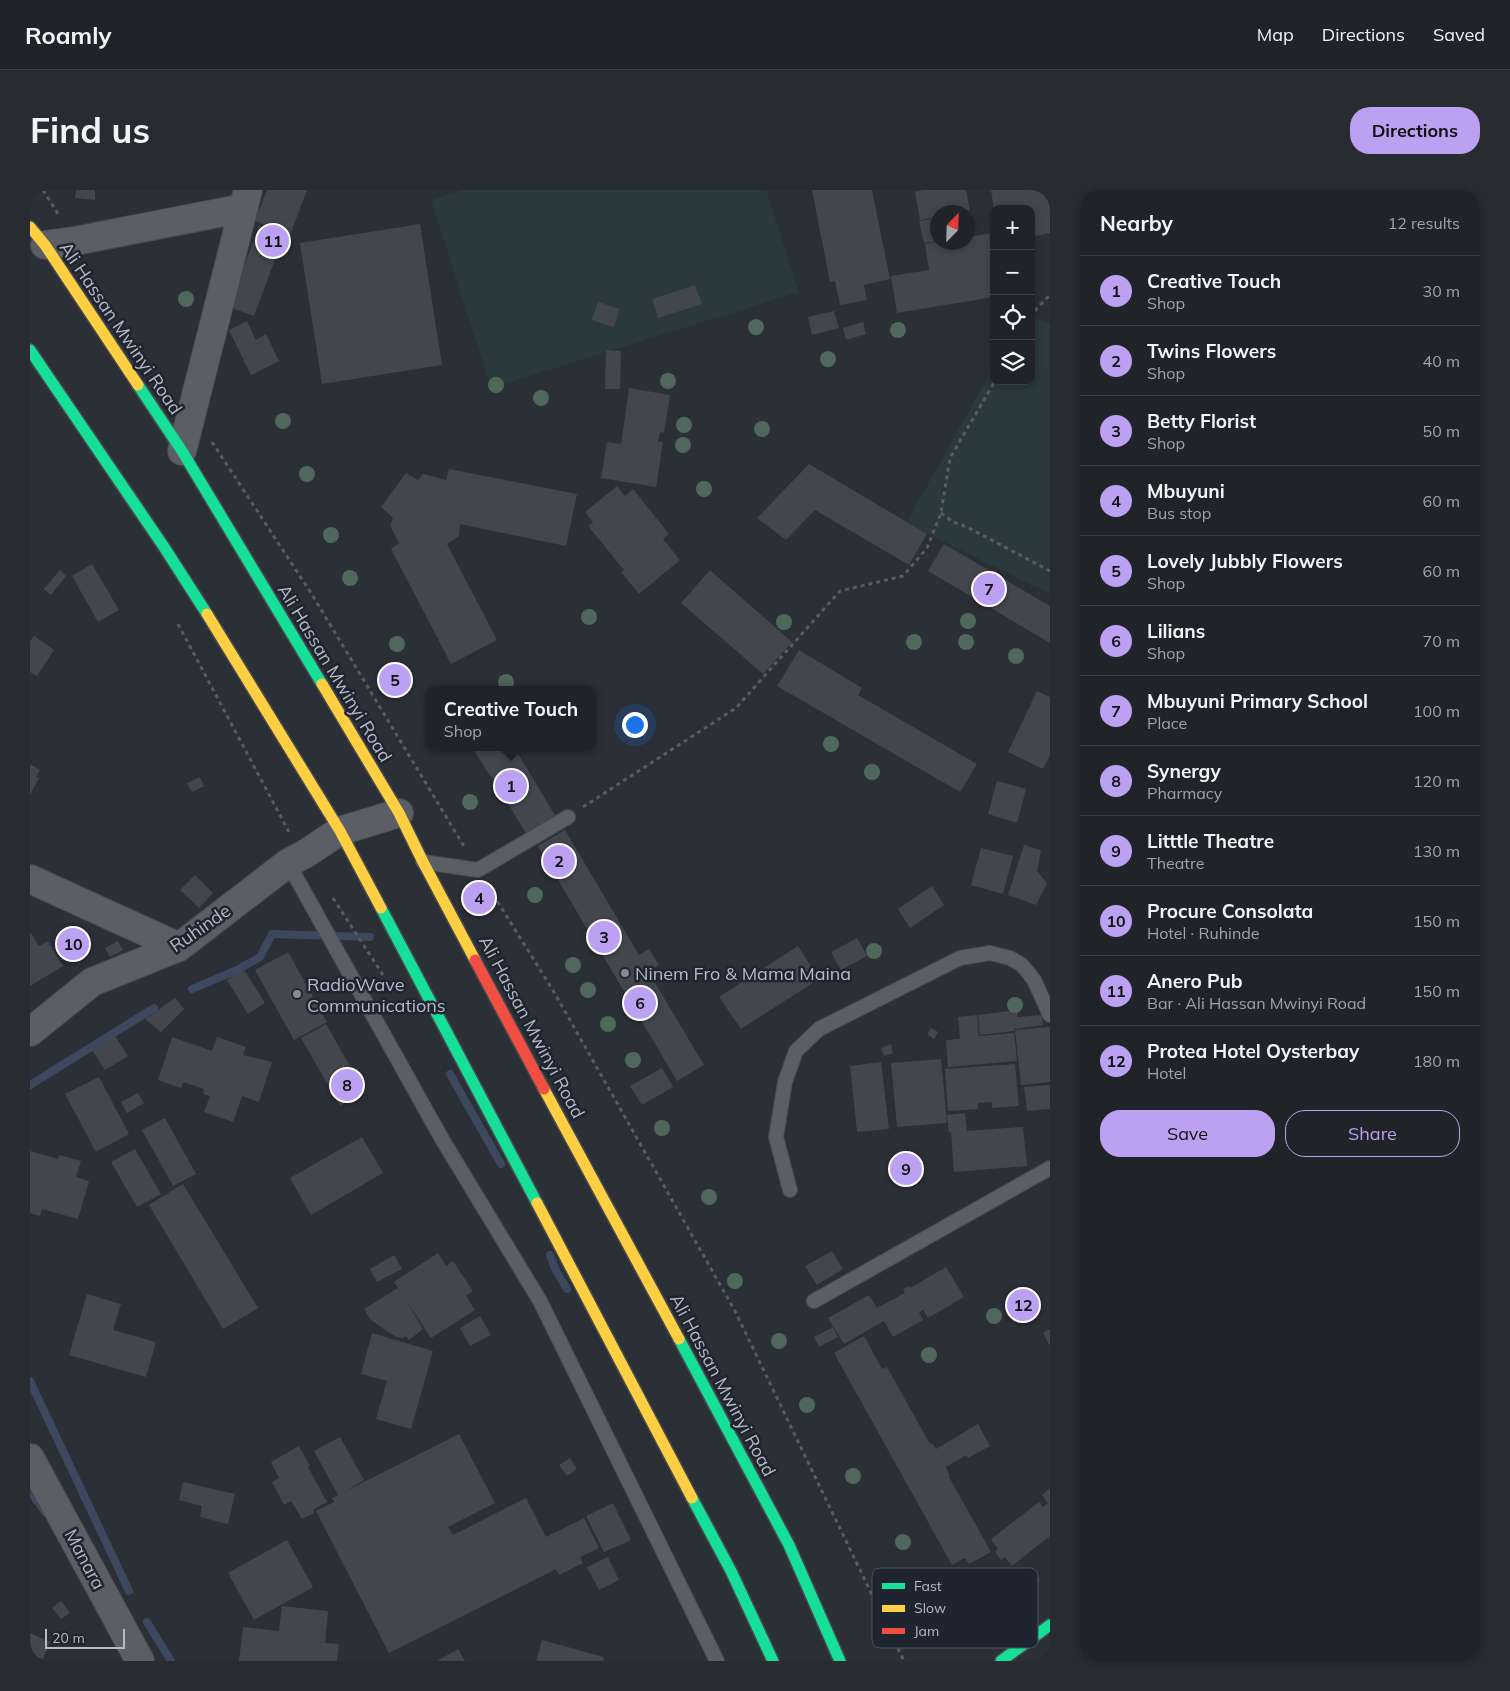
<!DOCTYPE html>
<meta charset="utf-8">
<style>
body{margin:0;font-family:Mulish,sans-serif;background:#282b30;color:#f1f3f6}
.controls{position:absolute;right:15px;top:15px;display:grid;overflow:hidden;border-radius:10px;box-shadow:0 2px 8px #0003}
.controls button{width:45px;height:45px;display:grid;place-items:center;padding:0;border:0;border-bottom:1px solid #3d4045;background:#202328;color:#f1f3f6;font:25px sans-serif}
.compass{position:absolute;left:900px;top:15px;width:45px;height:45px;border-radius:50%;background:#202328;box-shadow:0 2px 8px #0003;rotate:23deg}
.scale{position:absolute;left:15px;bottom:12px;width:80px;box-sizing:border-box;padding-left:5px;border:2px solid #b6bbc7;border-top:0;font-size:14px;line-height:18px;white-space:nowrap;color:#b6bbc7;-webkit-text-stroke:4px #1f2530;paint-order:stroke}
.you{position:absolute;left:604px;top:534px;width:18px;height:18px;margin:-12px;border:4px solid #fff;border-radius:50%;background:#1a73e8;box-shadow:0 0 0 8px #1a73e833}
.badge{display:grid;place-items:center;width:32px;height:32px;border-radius:50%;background:#bca0f2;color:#111;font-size:16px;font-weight:700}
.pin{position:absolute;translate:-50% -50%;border:2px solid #fff;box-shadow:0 1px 5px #0006}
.popup{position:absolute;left:396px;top:496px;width:170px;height:65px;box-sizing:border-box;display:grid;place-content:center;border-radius:10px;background:#202328;filter:drop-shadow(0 1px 4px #0005);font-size:16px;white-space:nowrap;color:#a2a4a8}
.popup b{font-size:19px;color:#f1f3f6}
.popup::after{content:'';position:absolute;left:50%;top:100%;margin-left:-10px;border:10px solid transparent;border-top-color:#202328}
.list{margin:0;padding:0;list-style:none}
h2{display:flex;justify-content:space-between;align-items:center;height:65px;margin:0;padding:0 20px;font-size:21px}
h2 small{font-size:16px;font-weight:400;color:#a2a4a8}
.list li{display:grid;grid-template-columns:32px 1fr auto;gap:15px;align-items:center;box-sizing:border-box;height:70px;padding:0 20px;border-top:1px solid #3d4045}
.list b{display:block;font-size:19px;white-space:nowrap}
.list p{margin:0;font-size:16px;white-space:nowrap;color:#a2a4a8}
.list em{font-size:16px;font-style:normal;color:#a2a4a8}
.actions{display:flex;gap:10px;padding:15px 20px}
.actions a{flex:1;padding:11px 0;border:1px solid #bca0f2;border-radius:20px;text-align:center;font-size:18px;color:#bca0f2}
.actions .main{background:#bca0f2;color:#111}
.icon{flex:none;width:28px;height:28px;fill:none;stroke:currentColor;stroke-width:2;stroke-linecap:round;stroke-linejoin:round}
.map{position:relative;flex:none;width:1020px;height:1471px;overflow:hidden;border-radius:20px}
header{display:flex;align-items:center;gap:30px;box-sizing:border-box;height:70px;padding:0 25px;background:#202328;border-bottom:1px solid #3d4045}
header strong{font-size:24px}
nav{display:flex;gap:28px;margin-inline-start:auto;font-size:18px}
.intro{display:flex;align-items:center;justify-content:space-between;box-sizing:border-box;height:120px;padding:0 30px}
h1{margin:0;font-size:35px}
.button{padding:12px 22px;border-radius:20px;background:#bca0f2;color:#111;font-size:18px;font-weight:700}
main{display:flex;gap:30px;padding:0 30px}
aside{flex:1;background:#202328;border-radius:20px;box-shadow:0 2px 8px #0003}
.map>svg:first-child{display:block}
.green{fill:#29393c}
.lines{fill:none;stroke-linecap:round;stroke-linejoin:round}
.stream{stroke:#3b485e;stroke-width:8}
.building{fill:#43474d}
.lane-casing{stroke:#474a4f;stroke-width:16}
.street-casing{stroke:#474a4f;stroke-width:30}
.fast-casing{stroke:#474a4f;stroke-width:14}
.slow-casing{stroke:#474a4f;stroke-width:14}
.jam-casing{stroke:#474a4f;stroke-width:14}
.path{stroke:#595d61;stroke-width:3;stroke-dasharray:4 4;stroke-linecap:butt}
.lane{stroke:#5b5e64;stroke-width:14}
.street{stroke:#5b5e64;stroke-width:28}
.fast{stroke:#16e098;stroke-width:11}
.slow{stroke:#ffcf43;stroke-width:11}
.jam{stroke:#f24e42;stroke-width:11}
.tree{fill:#50675b}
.poi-dot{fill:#858a94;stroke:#1f2530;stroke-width:2}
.labels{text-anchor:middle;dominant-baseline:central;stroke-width:5;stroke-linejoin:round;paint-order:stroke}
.street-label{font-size:18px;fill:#b6bbc7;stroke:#1f2530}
.poi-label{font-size:18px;fill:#b6bbc7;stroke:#1f2530;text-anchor:start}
.key{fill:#1f2530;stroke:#4c525d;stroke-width:1}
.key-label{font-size:14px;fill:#b6bbc7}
</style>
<header>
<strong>Roamly</strong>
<nav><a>Map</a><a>Directions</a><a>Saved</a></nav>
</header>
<div class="intro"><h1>Find us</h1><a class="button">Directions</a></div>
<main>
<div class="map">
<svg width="1020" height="1471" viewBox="0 0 1020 1471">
<rect width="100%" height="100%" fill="#2b2f36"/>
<path class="green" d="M 433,0 L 736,0 L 769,102 L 461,198 L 401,10 Z
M 1001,125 L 1020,134 L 1020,404 L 876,333 L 964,176 L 964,191 L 1001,191 Z"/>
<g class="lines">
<path class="stream" d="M 162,799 L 207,780 L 230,767 L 242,744 L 340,747
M 420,884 L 471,974
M 0,895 L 124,818
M 520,1065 L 526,1081 L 537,1099
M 0,1191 L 99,1401
M 0,1301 L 15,1322
M 117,1432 L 141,1471"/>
</g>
<path class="building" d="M 46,0 L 65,0 L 65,10 L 45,8 Z
M 237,0 L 277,0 L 260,45 L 225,31 Z
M 782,0 L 842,0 L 860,89 L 834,95 L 837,110 L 810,115 L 805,91 L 800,92 Z
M 893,0 L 936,0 L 940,21 L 908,22 L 908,27 L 890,30 L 885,2 Z
M 961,0 L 1020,0 L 1020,43 L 1001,47 L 1001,19 L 964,19 Z
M 908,28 L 908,38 L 901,39 L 904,52 L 894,53 L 889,31 Z
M 390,34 L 412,175 L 292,194 L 270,53 Z
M 229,36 L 254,45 L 224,126 L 199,117 Z
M 964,43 L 964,107 L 867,123 L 861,86 L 899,80 L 895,54 L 908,52 L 938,52 L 938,47 Z
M 665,95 L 672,114 L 628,128 L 622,109 Z
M 568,112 L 590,119 L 584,137 L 562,130 Z
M 804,121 L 809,138 L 782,145 L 778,127 Z
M 217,131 L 226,150 L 236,144 L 249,171 L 221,185 L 199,140 Z
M 833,132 L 836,144 L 816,150 L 813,138 Z
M 576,160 L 591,161 L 590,199 L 575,199 Z
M 599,198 L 640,205 L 634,243 L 630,242 L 628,251 L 633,252 L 626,297 L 571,288 L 577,252 L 591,254 Z
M 779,274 L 897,344 L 879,375 L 785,320 L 756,350 L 727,328 Z
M 419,279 L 547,304 L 536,356 L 430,334 L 429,346 L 417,354 L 467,450 L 421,474 L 361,359 L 369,353 L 360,335 L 363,328 L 351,317 L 376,283 L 388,290 L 393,284 L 416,290 Z
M 587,296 L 595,306 L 603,299 L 639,344 L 633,349 L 650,370 L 609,404 L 591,382 L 594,380 L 558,336 L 563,332 L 555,322 Z
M 914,354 L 1020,416 L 1020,453 L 898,381 Z
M 62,374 L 89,420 L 68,432 L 42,386 Z
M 30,380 L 36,386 L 21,405 L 14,399 Z
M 680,380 L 762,452 L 733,484 L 651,413 Z
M 4,446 L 24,460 L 7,486 L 0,482 L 0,451 Z
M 769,460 L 832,498 L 828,505 L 947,574 L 930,602 L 747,496 Z
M 1007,501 L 1020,507 L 1020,565 L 1013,579 L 978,562 Z
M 442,557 L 484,557 L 526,627 L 497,645 L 461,586 L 460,586 Z
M 0,574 L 10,580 L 6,587 L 9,588 L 0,605 Z
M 170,587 L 174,596 L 162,602 L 157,593 Z
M 967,591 L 996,599 L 987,633 L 958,624 Z
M 535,640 L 609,765 L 619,759 L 629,775 L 618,781 L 674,875 L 647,891 L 508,656 Z
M 994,655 L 1011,660 L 1007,681 L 1017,693 L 1006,715 L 978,705 Z
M 951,658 L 983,666 L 973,704 L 941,695 Z
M 165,685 L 183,703 L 169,718 L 150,700 Z
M 902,696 L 914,715 L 880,738 L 868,719 Z
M 0,742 L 9,756 L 18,751 L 33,776 L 0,796 Z
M 43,746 L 48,754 L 37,760 L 33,752 Z
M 827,748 L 837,766 L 811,780 L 801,762 Z
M 88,751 L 93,760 L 80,767 L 75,758 Z
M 768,756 L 789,789 L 711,839 L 689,807 Z
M 258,762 L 297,832 L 264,850 L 225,780 Z
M 214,780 L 235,813 L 218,824 L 197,790 Z
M 145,808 L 154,819 L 131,842 L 115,829 Z
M 987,820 L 988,827 L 1012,825 L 1013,835 L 984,839 L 984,841 L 950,845 L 948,825 Z
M 947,825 L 949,846 L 984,843 L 987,871 L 918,877 L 916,850 L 930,849 L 928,827 Z
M 296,834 L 335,903 L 310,916 L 271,848 Z
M 1020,837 L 1020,892 L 991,895 L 985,840 Z
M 901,838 L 908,842 L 904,849 L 897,844 Z
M 85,846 L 98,866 L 75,880 L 62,860 Z
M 142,847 L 182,861 L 187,847 L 216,857 L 213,865 L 242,872 L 229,912 L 212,906 L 203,932 L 174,922 L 180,906 L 173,904 L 174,899 L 153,892 L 151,898 L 128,890 Z
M 861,854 L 863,863 L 854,866 L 851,858 Z
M 911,869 L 917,933 L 867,937 L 861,873 Z
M 851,872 L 859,939 L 827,942 L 820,876 Z
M 985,874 L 989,916 L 962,918 L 962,912 L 948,913 L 948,919 L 918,921 L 915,879 Z
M 632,878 L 643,897 L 612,915 L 600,896 Z
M 69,887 L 99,944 L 66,962 L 35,904 Z
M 1020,895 L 1020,919 L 997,921 L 994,897 Z
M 108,903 L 114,913 L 97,923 L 91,912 Z
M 935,923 L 937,941 L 993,937 L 997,976 L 924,982 L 921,942 L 919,942 L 917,925 Z
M 135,928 L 166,984 L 143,996 L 112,940 Z
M 332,947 L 353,983 L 281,1025 L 260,988 Z
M 105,959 L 131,1004 L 107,1017 L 81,972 Z
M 0,961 L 28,969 L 29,965 L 51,971 L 46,987 L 59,991 L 48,1029 L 12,1019 L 10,1026 L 0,1023 Z
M 153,994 L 228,1118 L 193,1139 L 119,1015 Z
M 802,1061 L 813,1079 L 787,1095 L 775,1076 Z
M 408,1063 L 416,1076 L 423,1071 L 443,1101 L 436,1106 L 445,1120 L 401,1148 L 376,1110 L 393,1139 L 379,1150 L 376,1146 L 373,1148 L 367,1147 L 358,1142 L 340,1129 L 334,1119 L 368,1098 L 364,1092 Z
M 364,1065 L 372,1079 L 347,1092 L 340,1079 Z
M 916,1077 L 934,1107 L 898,1128 L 893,1120 L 889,1123 L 893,1130 L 863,1147 L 854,1131 L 814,1154 L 798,1128 L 839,1105 L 847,1118 L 875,1103 L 873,1099 L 879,1096 L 880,1098 Z
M 57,1104 L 91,1114 L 83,1140 L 126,1152 L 116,1187 L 39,1165 Z
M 450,1126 L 461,1145 L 440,1156 L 430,1138 Z
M 803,1137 L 808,1147 L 789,1157 L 784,1147 Z
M 1020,1139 L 1020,1156 L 1013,1143 Z
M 342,1143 L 403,1161 L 381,1239 L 346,1229 L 357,1191 L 331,1184 Z
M 834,1146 L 852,1179 L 857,1177 L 900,1254 L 902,1253 L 906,1259 L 948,1234 L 960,1256 L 938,1268 L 936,1265 L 916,1277 L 920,1286 L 919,1287 L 961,1362 L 939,1374 L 935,1368 L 922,1375 L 804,1163 Z
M 429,1244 L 465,1313 L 418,1337 L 423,1345 L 496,1308 L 516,1347 L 554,1328 L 569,1358 L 550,1367 L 553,1373 L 529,1385 L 526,1379 L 359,1463 L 286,1321 L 304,1312 L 302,1308 L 308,1305 L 284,1261 L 310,1247 L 334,1290 L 314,1302 Z
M 269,1256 L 280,1276 L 278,1277 L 297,1312 L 283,1320 L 284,1323 L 272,1329 L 261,1311 L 254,1315 L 242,1292 L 249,1288 L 241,1272 Z
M 540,1268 L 547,1279 L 537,1286 L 529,1275 Z
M 153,1292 L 205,1304 L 198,1334 L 170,1327 L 172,1316 L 149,1310 Z
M 1020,1298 L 1020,1346 L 982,1376 L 975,1367 L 971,1370 L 965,1362 L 968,1359 L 961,1349 L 1009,1312 L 1013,1317 L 1018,1313 L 1012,1305 Z
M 583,1313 L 601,1350 L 574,1362 L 556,1326 Z
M 257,1350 L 283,1397 L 224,1430 L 198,1383 Z
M 578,1367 L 589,1390 L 569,1400 L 557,1377 Z
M 31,1411 L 40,1423 L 31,1429 L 22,1418 Z
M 252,1416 L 298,1421 L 295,1453 L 309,1454 L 307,1471 L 209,1471 L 213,1437 L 249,1441 Z
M 0,1443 L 20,1452 L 12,1471 L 0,1471 Z
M 512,1450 L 574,1467 L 573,1471 L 506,1471 Z
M 428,1459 L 435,1471 L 407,1471 Z"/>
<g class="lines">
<g class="lane-casing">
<path id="lane" d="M 393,672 L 448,680 L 538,627
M 258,673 L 412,949 L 510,1111 L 687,1471
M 760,1000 L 746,947 L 755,892 L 766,861 L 789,839 L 930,768 L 960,763 L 980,768 L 992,775 L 1004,790 L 1020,825
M 784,1111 L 1020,978"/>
</g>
<g class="street-casing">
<path id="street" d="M 15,55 L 45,51 L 214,18
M 152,261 L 218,0
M 0,689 L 149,757
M 0,842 L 62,792 L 149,757 L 258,673 L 275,664 L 310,641 L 369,623
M 0,1268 L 110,1471"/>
</g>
<g class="fast-casing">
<path id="fast" d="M 0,160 L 134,357 L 177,424
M 108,195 L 152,261 L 292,494
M 351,718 L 507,1013
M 649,1149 L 759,1355 L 810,1471
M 662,1308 L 701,1381 L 743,1471
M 971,1471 L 1020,1435"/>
</g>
<g class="slow-casing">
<path id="slow" d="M 0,37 L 15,55 L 108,195
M 177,424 L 310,641 L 351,718
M 292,494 L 369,623 L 393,672 L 445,770
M 514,899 L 649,1149
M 507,1013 L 662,1308"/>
</g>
<g class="jam-casing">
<path id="jam" d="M 445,770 L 514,899"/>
</g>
<path class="path" d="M 13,0 L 30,27
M 1001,128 L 1007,118 L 1020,105
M 182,252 L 281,403 L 435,658
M 911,323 L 923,332 L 937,337 L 1020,381
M 148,434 L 259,642
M 553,617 L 706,518 L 810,401 L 873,386 L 897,358 L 911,323 L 920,268 L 965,191
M 459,698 L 524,802 L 705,1121 L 874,1471
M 303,708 L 353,785"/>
<use href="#lane" class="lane"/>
<use href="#street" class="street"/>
<use href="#fast" class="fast"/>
<use href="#slow" class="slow"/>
<use href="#jam" class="jam"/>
</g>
<g class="tree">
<circle cx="156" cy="109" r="8"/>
<circle cx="726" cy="137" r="8"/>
<circle cx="868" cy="140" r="8"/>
<circle cx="798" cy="169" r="8"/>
<circle cx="638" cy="191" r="8"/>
<circle cx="466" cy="195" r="8"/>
<circle cx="511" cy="208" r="8"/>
<circle cx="253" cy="231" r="8"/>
<circle cx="654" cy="235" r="8"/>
<circle cx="732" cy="239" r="8"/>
<circle cx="653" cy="255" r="8"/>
<circle cx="277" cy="284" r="8"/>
<circle cx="674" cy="299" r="8"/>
<circle cx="301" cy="345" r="8"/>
<circle cx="320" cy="388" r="8"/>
<circle cx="559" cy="427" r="8"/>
<circle cx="938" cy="431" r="8"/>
<circle cx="754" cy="432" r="8"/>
<circle cx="884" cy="452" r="8"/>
<circle cx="936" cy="452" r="8"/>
<circle cx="367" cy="454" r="8"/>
<circle cx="986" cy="466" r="8"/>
<circle cx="476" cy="492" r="8"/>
<circle cx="801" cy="554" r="8"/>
<circle cx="842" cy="582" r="8"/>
<circle cx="440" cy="612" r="8"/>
<circle cx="505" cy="705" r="8"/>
<circle cx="844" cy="761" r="8"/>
<circle cx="543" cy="775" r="8"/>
<circle cx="558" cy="800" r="8"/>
<circle cx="985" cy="815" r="8"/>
<circle cx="578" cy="834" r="8"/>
<circle cx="603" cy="870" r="8"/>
<circle cx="632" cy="938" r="8"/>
<circle cx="679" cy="1007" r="8"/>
<circle cx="705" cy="1091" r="8"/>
<circle cx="964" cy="1126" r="8"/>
<circle cx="749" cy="1151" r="8"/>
<circle cx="899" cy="1165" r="8"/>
<circle cx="777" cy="1215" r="8"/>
<circle cx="823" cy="1286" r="8"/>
<circle cx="873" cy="1352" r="8"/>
<circle cx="1001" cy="1390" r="8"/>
<circle cx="934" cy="1416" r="8"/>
</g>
<g class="poi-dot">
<circle cx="595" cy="783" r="5"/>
<circle cx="267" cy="804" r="5"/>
</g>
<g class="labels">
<g class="street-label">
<text transform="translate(91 138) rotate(56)">Ali Hassan Mwinyi Road</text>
<text transform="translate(305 483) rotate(59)">Ali Hassan Mwinyi Road</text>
<text transform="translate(170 738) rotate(-35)">Ruhinde</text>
<text transform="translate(502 837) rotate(62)">Ali Hassan Mwinyi Road</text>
<text transform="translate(693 1195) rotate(62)">Ali Hassan Mwinyi Road</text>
<text transform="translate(55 1369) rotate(62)">Manara</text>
</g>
<g class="poi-label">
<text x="605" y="783">Ninem Fro &amp; Mama Maina</text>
<text x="277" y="794">RadioWave<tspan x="277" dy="21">Communications</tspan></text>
</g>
</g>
<rect x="842" y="1378" width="166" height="80" rx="8" class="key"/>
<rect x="852" y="1393" width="23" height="6" fill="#16e098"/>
<rect x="852" y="1415" width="23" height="7" fill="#ffcf43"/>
<rect x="852" y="1438" width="23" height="6" fill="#f24e42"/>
<g class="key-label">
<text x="884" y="1401">Fast</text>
<text x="884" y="1423">Slow</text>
<text x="884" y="1446">Jam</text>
</g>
</svg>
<div class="controls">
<button>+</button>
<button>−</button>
<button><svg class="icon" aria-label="locate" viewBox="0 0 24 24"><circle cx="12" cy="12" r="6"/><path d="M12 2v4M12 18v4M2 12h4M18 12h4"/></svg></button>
<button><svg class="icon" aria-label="layers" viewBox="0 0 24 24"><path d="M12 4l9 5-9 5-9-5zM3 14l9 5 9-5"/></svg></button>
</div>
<svg class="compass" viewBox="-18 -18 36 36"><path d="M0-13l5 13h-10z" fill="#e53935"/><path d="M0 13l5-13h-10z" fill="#a2a4a8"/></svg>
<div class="scale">20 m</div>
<div class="you"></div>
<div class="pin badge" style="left:481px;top:596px">1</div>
<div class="popup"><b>Creative Touch</b>Shop</div>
<div class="pin badge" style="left:529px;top:671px">2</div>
<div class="pin badge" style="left:574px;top:747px">3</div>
<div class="pin badge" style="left:449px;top:708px">4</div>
<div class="pin badge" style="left:365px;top:490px">5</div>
<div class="pin badge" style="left:610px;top:813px">6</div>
<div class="pin badge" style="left:959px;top:399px">7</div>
<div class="pin badge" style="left:317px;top:895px">8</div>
<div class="pin badge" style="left:876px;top:979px">9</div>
<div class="pin badge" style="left:43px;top:754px">10</div>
<div class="pin badge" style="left:243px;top:51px">11</div>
<div class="pin badge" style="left:993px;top:1115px">12</div>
</div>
<aside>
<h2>Nearby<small>12 results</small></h2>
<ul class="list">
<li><span class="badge">1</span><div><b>Creative Touch</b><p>Shop</p></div><em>30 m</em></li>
<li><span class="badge">2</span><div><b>Twins Flowers</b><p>Shop</p></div><em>40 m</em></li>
<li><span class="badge">3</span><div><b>Betty Florist</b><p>Shop</p></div><em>50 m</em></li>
<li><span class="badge">4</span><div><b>Mbuyuni</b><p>Bus stop</p></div><em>60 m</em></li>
<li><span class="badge">5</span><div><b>Lovely Jubbly Flowers</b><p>Shop</p></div><em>60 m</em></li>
<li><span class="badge">6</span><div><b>Lilians</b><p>Shop</p></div><em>70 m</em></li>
<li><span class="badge">7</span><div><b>Mbuyuni Primary School</b><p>Place</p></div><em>100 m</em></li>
<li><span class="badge">8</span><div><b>Synergy</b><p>Pharmacy</p></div><em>120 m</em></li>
<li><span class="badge">9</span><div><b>Litttle Theatre</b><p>Theatre</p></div><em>130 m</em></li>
<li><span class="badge">10</span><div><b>Procure Consolata</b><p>Hotel · Ruhinde</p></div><em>150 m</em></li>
<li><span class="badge">11</span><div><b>Anero Pub</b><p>Bar · Ali Hassan Mwinyi Road</p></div><em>150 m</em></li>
<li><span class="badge">12</span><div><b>Protea Hotel Oysterbay</b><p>Hotel</p></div><em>180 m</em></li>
</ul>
<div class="actions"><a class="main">Save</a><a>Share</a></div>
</aside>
</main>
